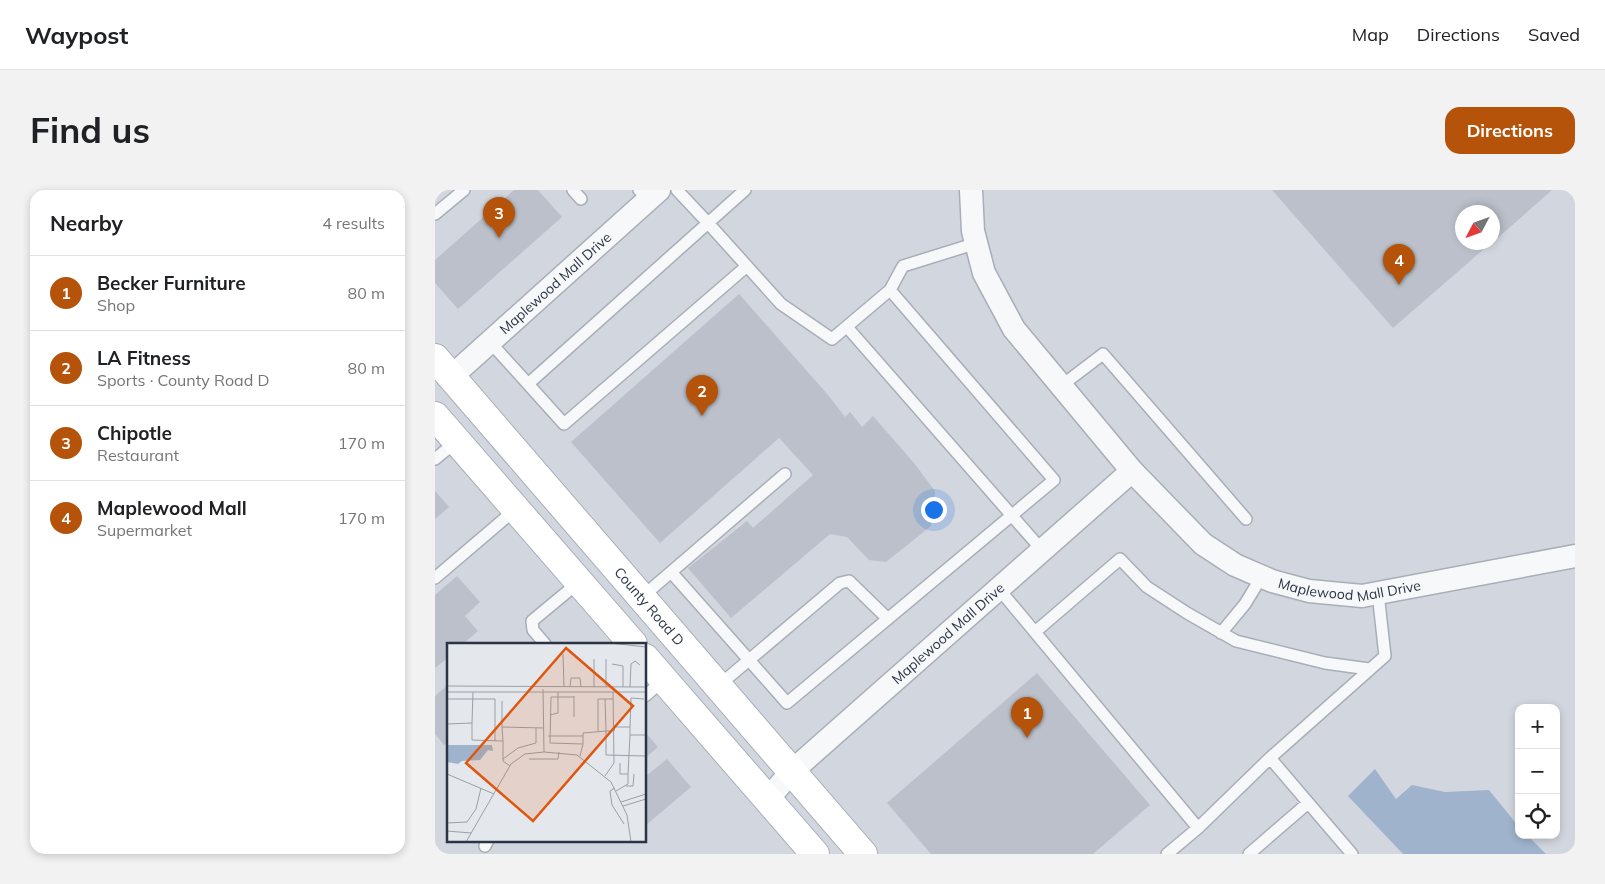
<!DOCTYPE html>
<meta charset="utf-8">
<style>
body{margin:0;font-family:Mulish,sans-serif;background:#f2f2f2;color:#202124}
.controls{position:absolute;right:15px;bottom:15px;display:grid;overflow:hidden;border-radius:10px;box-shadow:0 2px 8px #0003}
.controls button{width:45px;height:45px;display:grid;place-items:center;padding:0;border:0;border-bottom:1px solid #e0e0e0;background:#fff;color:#202124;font:25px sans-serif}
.compass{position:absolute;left:1020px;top:15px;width:45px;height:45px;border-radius:50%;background:#fff;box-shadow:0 2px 8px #0003;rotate:229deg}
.you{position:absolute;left:498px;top:319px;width:18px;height:18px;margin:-12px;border:4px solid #fff;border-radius:50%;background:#1a73e8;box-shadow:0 0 0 8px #1a73e833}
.badge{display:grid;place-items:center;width:32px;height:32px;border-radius:50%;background:#b45309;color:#fff;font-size:16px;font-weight:700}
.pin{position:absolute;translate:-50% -41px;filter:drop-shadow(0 1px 2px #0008)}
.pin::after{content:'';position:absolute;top:26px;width:18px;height:15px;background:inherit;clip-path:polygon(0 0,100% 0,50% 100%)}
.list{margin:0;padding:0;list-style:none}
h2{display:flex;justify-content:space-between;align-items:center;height:65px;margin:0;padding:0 20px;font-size:21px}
h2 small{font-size:16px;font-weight:400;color:#757577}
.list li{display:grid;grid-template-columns:32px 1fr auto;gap:15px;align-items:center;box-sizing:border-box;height:75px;padding:0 20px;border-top:1px solid #e0e0e0}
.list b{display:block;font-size:19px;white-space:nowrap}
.list p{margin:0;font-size:16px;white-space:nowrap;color:#757577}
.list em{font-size:16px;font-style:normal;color:#757577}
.icon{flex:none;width:28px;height:28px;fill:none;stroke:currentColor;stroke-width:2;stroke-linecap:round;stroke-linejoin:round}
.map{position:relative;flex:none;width:1140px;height:664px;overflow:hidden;border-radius:15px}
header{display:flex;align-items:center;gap:30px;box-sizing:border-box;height:70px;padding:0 25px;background:#fff;border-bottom:1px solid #e0e0e0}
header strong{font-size:24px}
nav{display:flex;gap:28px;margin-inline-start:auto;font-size:18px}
.intro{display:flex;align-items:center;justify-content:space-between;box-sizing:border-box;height:120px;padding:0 30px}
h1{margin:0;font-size:35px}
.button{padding:12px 22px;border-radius:15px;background:#b45309;color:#fff;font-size:18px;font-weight:700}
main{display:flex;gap:30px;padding:0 30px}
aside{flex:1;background:#fff;border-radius:15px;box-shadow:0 2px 8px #0003}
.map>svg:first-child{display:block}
.built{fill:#d2d6de;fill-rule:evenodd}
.water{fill:#9fb4cc}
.building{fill:#bbc0ca}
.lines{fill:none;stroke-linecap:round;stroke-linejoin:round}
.lane-casing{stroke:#a9aeb7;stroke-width:14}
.street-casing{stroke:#a9aeb7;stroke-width:25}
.secondary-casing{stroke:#a9aeb7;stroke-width:30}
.lane{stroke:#f7f8fa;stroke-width:11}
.street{stroke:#f7f8fa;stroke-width:22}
.secondary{stroke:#fff;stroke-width:28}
.labels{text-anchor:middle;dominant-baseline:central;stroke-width:5;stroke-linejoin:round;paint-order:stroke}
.street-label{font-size:14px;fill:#2b3445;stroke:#f4f6f9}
.inset-road{fill:none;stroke:#9a9fa9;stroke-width:1}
.view{fill:#df570f;fill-opacity:0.15;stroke:#df570f;stroke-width:2.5}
.inset-edge{fill:none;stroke:#2b3445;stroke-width:2.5}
</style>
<header>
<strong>Waypost</strong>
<nav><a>Map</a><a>Directions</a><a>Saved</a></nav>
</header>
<div class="intro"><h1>Find us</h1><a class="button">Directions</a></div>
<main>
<aside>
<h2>Nearby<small>4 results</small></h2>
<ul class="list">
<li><span class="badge">1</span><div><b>Becker Furniture</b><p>Shop</p></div><em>80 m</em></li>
<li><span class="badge">2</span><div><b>LA Fitness</b><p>Sports · County Road D</p></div><em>80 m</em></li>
<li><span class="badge">3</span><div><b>Chipotle</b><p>Restaurant</p></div><em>170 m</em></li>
<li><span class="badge">4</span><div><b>Maplewood Mall</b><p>Supermarket</p></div><em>170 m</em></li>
</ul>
</aside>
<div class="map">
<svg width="1140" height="664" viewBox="0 0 1140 664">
<rect width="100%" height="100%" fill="#e4e7ec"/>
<path class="built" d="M 0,0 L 1140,0 L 1140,664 L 0,664 ZM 1028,22 L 1058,22 L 1058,52 L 1028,52 ZM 14,454 L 210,454 L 210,650 L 14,650 ZM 1084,518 L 1121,518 L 1121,645 L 1084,645 Z"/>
<path class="water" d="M 940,579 L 961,609 L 977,595 L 1010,602 L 1054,600 L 1084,637 L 1084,645 L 1092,645 L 1111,664 L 968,664 L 913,606 Z"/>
<path class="building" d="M 79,0 L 103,0 L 127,27 L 23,119 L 0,93 L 0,70 Z
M 837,0 L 1117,0 L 1058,52 L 1058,22 L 1028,22 L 1028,52 L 1057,52 L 958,138 Z
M 304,104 L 393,205 L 410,227 L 415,222 L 427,237 L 438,226 L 479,273 L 500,301 L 496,336 L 451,372 L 434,370 L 412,347 L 395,344 L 296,428 L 253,378 L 312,331 L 318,338 L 378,285 L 344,248 L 225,353 L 136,252 Z
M 0,301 L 14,317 L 0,329 Z
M 22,386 L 45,412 L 30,426 L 43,441 L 28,454 L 14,454 L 14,467 L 0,478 L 0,405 Z
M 602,483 L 715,615 L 658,664 L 496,664 L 452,613 Z
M 14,494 L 14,551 L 9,555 L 0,544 L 0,506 Z
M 210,542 L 223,557 L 210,568 Z
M 232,569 L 256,597 L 210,636 L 210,587 Z"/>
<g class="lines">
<g class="lane-casing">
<path id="lane" d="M 138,0 L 146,9
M 204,0 L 206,0
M 242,0 L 273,33 L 310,0
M 0,24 L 29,0
M 412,137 L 607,360
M 55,152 L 93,194 L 273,33 L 346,114 L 397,149 L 455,100
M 93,194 L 129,234 L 312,76
M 626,196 L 668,164 L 811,329
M 0,269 L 22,251
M 236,382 L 314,470 L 405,393 L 414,391 L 453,429
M 0,388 L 81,319
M 564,399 L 763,638 L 835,568 L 917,664
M 207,407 L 350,284
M 600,442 L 685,369 L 712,397 L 752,423 L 801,451 L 890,473 L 934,479
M 786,443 L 810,414 L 827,386
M 110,454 L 98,440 L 97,431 L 144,392
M 283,496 L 314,470 L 352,513 L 619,290 L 455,100 L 468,76 L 542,53
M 210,506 L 229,490
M 835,568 L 950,466 L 943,403
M 50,656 L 53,650
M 732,664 L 763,638
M 814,664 L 873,613"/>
</g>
<g class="street-casing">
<g id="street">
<path id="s1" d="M 536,0 L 538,41 L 549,83 L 579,139 L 697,281 L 768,354 L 800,375 L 837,391 L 874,401 L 927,406 L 1140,366"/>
<path id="s2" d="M 17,186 L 224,0"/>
<path id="s3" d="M 333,609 L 356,582 L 697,281"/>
</g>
</g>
<g class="secondary-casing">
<g id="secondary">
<path id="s4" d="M 0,168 L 428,664"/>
<path d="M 0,226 L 198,454"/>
<path d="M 210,468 L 380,664"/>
</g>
</g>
<use href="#lane" class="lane"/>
<use href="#street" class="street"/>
<use href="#secondary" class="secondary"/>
</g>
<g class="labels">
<g class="street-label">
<text stroke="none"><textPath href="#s2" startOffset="139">Maplewood Mall Drive</textPath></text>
<text stroke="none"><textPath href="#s1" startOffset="592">Maplewood Mall Drive</textPath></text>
<text stroke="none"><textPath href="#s4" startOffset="328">County Road D</textPath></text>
<text stroke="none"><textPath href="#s3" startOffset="245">Maplewood Mall Drive</textPath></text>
</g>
</g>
<g transform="translate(12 453)">
<rect width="199" height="199" fill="#e4e7ec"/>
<path d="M 0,102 L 45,102 L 46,108 L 41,107 L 33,117 L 15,118 L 11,121 L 0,119 Z" fill="#9fb4cc"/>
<path class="inset-road" d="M 163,0 L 199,4M 116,11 L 117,44M 165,21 L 176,23 L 176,44M 0,43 L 199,44M 123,44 L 124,35 L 133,35 L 134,44M 147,44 L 147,16M 159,44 L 159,16M 183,44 L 184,21 L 188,18 L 193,22M 96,46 L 97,109M 0,49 L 199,49M 111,49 L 111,54 L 104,54 L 103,100 L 136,101 L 133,113M 0,56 L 48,56 L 48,98M 103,72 L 111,70 L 111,54 L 127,54M 127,74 L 127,53M 25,80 L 26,49M 0,81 L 25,80 L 25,97 L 56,98 L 55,84 L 97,85M 55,84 L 55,58M 183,84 L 184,55 L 197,56M 151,88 L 151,56 L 158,56M 199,92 L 183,92 L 183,84 L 168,84 L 167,88 L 159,88 L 159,112 L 199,113M 101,93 L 136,93M 56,98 L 56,118 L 63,123M 136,101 L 136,90 L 159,88 L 158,56 L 166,56M 56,116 L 71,105 L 89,100 L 89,85M 82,116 L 111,116 L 112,109M 0,131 L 47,151M 181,131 L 183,92M 158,133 L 167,120 L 166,49M 179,143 L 186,143 L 187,131M 168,145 L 163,148 L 165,162 L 177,181M 169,148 L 181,141 L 181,131 L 173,131 L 173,120M 174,159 L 199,151M 176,163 L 199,156M 0,180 L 20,179 L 29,166 L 34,145M 0,188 L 24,190M 19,199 L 64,121 L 78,111 L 97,109 L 130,112 L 164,139 L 180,172 L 184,199"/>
<path class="view" d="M 119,5 L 186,63 L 86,178 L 19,120 Z"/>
<rect width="199" height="199" class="inset-edge"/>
</g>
</svg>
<div class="controls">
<button>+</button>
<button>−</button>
<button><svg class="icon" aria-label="locate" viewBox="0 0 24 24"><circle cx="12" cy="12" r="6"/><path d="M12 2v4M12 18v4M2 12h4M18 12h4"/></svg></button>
</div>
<svg class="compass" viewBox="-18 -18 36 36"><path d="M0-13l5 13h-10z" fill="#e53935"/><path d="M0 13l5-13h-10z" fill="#757577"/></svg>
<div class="you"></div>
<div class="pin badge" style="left:592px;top:548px">1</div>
<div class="pin badge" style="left:267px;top:226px">2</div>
<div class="pin badge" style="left:64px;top:48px">3</div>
<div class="pin badge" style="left:964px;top:95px">4</div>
</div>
</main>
